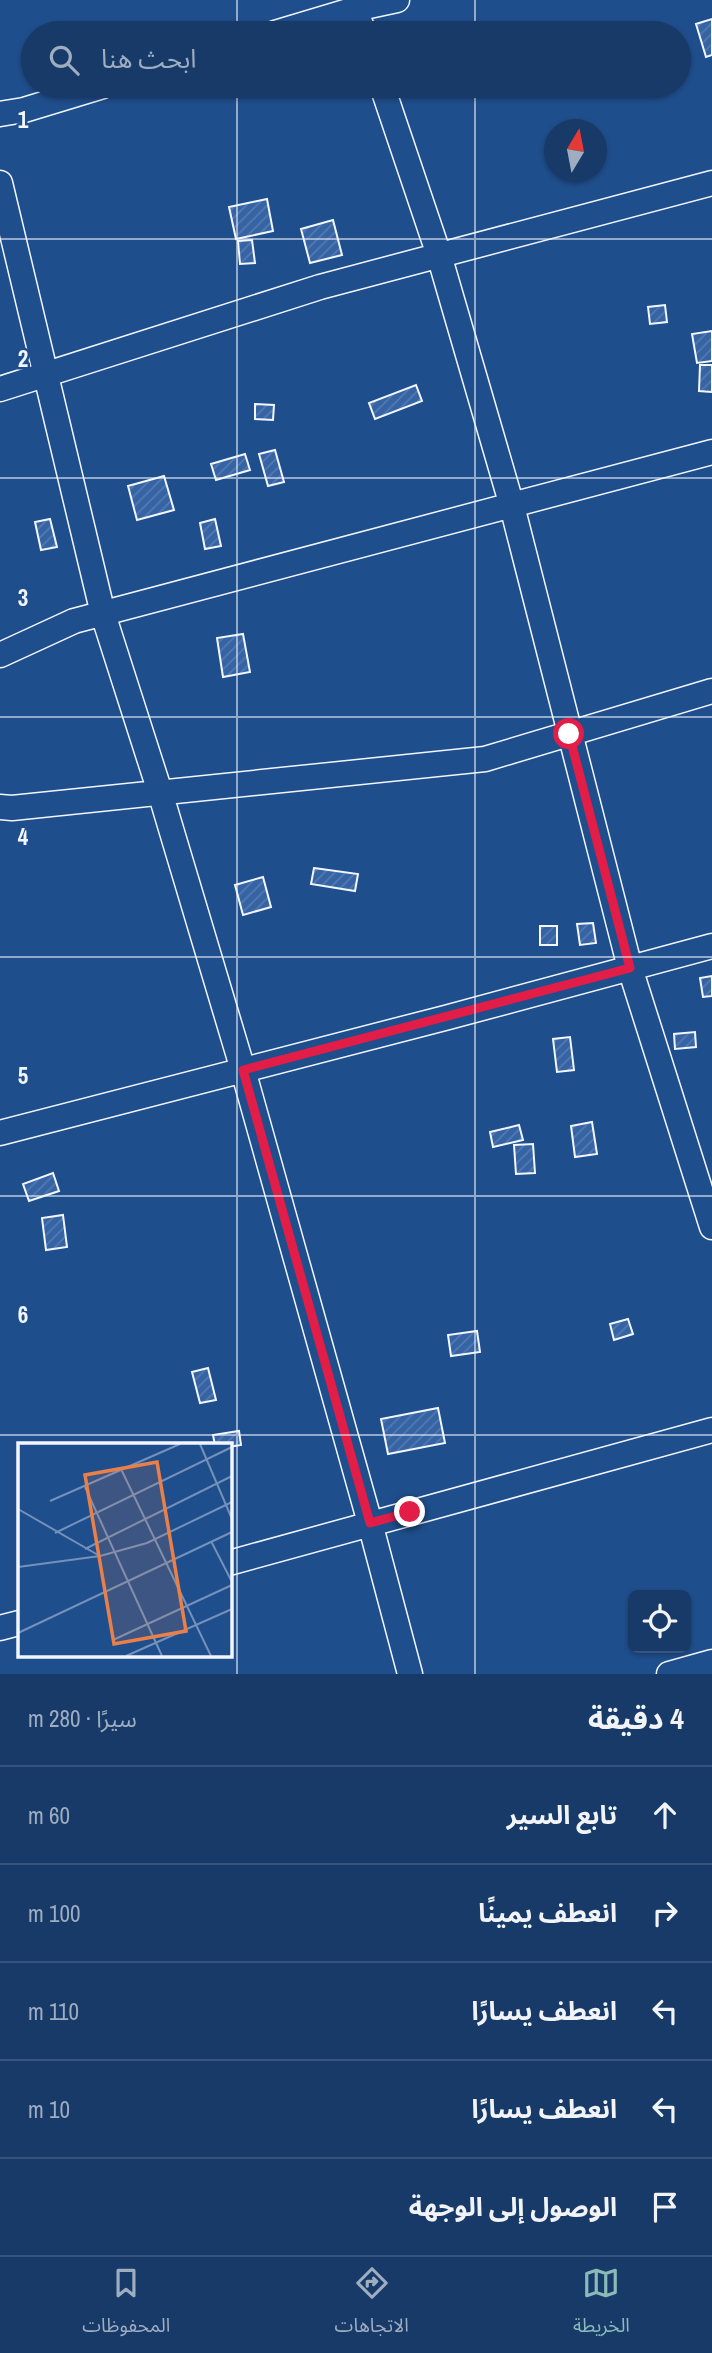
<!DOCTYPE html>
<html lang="ar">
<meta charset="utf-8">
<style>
body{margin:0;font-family:"Archivo Narrow","Noto Sans Arabic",sans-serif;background:#244571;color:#f1f3f6;direction:rtl}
.controls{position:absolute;right:21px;bottom:21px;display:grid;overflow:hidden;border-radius:10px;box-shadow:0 2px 5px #0004}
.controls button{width:63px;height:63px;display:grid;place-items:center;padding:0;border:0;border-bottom:2px solid #36547d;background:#173a69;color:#f1f3f6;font:35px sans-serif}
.compass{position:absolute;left:544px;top:119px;width:63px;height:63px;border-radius:50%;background:#173a69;box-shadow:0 2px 5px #0004;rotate:10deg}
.stop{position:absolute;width:21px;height:21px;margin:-16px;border:5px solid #e11d48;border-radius:50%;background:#fff}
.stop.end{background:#e11d48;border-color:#fff;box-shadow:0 2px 7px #0008}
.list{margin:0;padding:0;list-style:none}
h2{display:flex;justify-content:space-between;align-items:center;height:91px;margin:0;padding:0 28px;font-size:30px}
h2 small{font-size:23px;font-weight:400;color:#9eadc0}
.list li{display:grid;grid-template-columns:46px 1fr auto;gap:21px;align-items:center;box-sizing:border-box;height:98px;padding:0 28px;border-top:2px solid #36547d}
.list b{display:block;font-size:26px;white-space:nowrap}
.list em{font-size:23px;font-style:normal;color:#9eadc0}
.icon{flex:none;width:38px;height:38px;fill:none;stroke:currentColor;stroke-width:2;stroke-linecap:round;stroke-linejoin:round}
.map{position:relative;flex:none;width:712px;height:1674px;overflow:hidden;direction:ltr}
.search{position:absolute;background:#173a69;box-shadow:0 2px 5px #0004;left:21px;right:21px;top:21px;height:77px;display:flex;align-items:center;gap:18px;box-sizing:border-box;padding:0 24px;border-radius:38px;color:#9eadc0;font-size:26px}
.sheet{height:581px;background:#173a69}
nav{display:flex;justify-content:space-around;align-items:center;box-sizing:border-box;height:98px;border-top:2px solid #36547d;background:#173a69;font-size:19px;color:#9eadc0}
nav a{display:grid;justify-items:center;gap:4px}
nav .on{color:#8bbbb9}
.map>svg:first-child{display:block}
.building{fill:url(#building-hatch);stroke:#f2f6ff;stroke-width:2}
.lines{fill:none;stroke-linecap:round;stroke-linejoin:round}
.street-casing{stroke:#f2f6ff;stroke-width:27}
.street{stroke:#1f4e8c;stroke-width:24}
.route{stroke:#e11d48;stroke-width:9}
.grid{fill:none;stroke:#f2f6ff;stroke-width:2;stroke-opacity:0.55}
.inset-road{fill:none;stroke:#7391ba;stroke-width:2}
.view{fill:#ea8049;fill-opacity:0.15;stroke:#ea8049;stroke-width:3.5}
.inset-edge{fill:none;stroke:#f2f6ff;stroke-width:3.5}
.grid-label{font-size:23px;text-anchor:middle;font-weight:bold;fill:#f2f6ff;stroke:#1f4e8c;stroke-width:5;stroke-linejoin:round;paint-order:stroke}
</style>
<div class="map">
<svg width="712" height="1674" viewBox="0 0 712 1674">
<defs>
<pattern id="building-hatch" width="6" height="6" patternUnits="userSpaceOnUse" patternTransform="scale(1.75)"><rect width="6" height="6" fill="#3563a3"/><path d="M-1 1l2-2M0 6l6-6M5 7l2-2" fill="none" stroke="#537ab1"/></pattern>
</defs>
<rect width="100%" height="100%" fill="#1f4e8c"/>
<path class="building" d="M 712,19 L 712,55 L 706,57 L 696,24 Z
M 267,199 L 273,231 L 236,239 L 229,207 Z
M 333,220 L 342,255 L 310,263 L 301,229 Z
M 252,240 L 255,263 L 240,264 L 238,241 Z
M 665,305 L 667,322 L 650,324 L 648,307 Z
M 712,331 L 712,361 L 697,363 L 692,334 Z
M 700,365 L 712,365 L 712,392 L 699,391 Z
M 416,385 L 422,401 L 375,419 L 369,403 Z
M 255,404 L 274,405 L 273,420 L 255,419 Z
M 275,450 L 284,482 L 268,486 L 259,454 Z
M 245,454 L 250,470 L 216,480 L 211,464 Z
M 164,476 L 174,510 L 137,520 L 128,486 Z
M 50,519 L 57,547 L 41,550 L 35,522 Z
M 215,519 L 221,546 L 205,549 L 200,523 Z
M 243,634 L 250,672 L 223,677 L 217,638 Z
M 314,868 L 358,874 L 355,891 L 311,884 Z
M 263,877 L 271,907 L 243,915 L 235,885 Z
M 593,923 L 596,943 L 580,945 L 577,924 Z
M 540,926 L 557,926 L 557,945 L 540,945 Z
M 712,976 L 712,996 L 703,997 L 700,978 Z
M 695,1032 L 696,1047 L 675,1049 L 674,1034 Z
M 570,1037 L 574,1070 L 557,1072 L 553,1039 Z
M 592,1122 L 597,1154 L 575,1157 L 571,1126 Z
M 519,1125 L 523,1140 L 493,1147 L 490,1132 Z
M 533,1144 L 535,1173 L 516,1174 L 514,1145 Z
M 53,1173 L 59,1191 L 29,1201 L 23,1184 Z
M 63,1215 L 67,1247 L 46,1250 L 42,1218 Z
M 628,1319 L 633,1334 L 614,1340 L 610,1324 Z
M 477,1331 L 480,1352 L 451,1356 L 448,1335 Z
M 208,1368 L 216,1400 L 200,1403 L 192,1372 Z
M 438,1408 L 445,1443 L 388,1454 L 381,1419 Z
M 239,1431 L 241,1445 L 229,1447 L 229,1445 L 215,1445 L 213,1435 Z"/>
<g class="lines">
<g class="street-casing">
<path id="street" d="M 355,9 L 364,33
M 275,33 L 355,9 L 397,0
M 382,86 L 439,255 L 512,506 L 630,968 L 712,1227
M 0,114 L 24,110 L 103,86
M 0,183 L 103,614 L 160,792 L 243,1070 L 370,1523 L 410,1674
M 0,389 L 320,287 L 712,183
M 0,655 L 74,621 L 712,452
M 0,807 L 12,808 L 485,759 L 712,691
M 0,1133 L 445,1018 L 712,946
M 229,1563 L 712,1430
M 0,1628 L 19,1623
M 669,1674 L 712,1662"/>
</g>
<use href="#street" class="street"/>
</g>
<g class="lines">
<path class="route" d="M 410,1512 L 370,1523 L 243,1070 L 630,968 L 569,734"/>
</g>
<path class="grid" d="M 237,0 L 237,33M 475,0 L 475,33M 237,86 L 237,1674M 475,86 L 475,1674M 0,239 L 712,239M 0,478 L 712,478M 0,717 L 712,717M 0,957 L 712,957M 0,1196 L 712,1196M 0,1435 L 712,1435"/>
<g transform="translate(18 1443)">
<rect width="214" height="214" fill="#1f4e8c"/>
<path class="inset-road" d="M 182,1 L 214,76M 103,26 L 193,213M 67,44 L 144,213M 32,58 L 162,1M 0,66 L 80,112M 37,90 L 214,4M 193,98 L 214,139M 67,106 L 214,33M 0,124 L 82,113 L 129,100 L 214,59M 0,190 L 214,89M 95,197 L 214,142M 108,213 L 214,166"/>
<path class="view" d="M 139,19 L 168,188 L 96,201 L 67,32 Z"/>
<rect width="214" height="214" class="inset-edge"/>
</g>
<g class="grid-label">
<text x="23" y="128">1</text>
<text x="23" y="367">2</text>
<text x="23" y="606">3</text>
<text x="23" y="845">4</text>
<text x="23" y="1084">5</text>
<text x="23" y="1323">6</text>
</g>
</svg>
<div class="controls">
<button><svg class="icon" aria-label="locate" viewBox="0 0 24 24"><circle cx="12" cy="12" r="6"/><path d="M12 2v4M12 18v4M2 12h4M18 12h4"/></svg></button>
</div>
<svg class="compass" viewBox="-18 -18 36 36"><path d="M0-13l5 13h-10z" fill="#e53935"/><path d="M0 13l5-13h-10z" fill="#9eadc0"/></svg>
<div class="stop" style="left:569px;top:734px"></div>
<div class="stop end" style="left:410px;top:1512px"></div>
<div class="search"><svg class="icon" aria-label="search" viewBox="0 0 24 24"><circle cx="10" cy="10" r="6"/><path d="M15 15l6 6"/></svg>ابحث هنا</div>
</div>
<section class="sheet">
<h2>4 دقيقة<small>سيرًا · 280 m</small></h2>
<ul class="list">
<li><svg class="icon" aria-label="ahead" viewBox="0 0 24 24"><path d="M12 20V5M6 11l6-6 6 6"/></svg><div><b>تابع السير</b></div><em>60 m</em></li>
<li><svg class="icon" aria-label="right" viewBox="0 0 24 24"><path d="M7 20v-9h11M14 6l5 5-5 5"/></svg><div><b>انعطف يمينًا</b></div><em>100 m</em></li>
<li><svg class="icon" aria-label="left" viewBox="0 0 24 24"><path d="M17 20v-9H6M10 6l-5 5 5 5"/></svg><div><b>انعطف يسارًا</b></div><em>110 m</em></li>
<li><svg class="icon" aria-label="left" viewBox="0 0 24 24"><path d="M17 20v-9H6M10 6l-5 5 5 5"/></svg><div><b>انعطف يسارًا</b></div><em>10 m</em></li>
<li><svg class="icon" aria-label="arrive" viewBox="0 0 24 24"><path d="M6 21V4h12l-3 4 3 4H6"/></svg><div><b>الوصول إلى الوجهة</b></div></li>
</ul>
</section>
<nav>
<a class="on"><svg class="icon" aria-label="map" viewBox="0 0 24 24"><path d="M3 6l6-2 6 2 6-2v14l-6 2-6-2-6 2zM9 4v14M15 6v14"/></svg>الخريطة</a>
<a><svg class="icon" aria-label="directions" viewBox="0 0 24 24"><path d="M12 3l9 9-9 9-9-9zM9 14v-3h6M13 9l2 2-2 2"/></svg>الاتجاهات</a>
<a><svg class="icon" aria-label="saved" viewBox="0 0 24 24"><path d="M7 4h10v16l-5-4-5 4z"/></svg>المحفوظات</a>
</nav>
